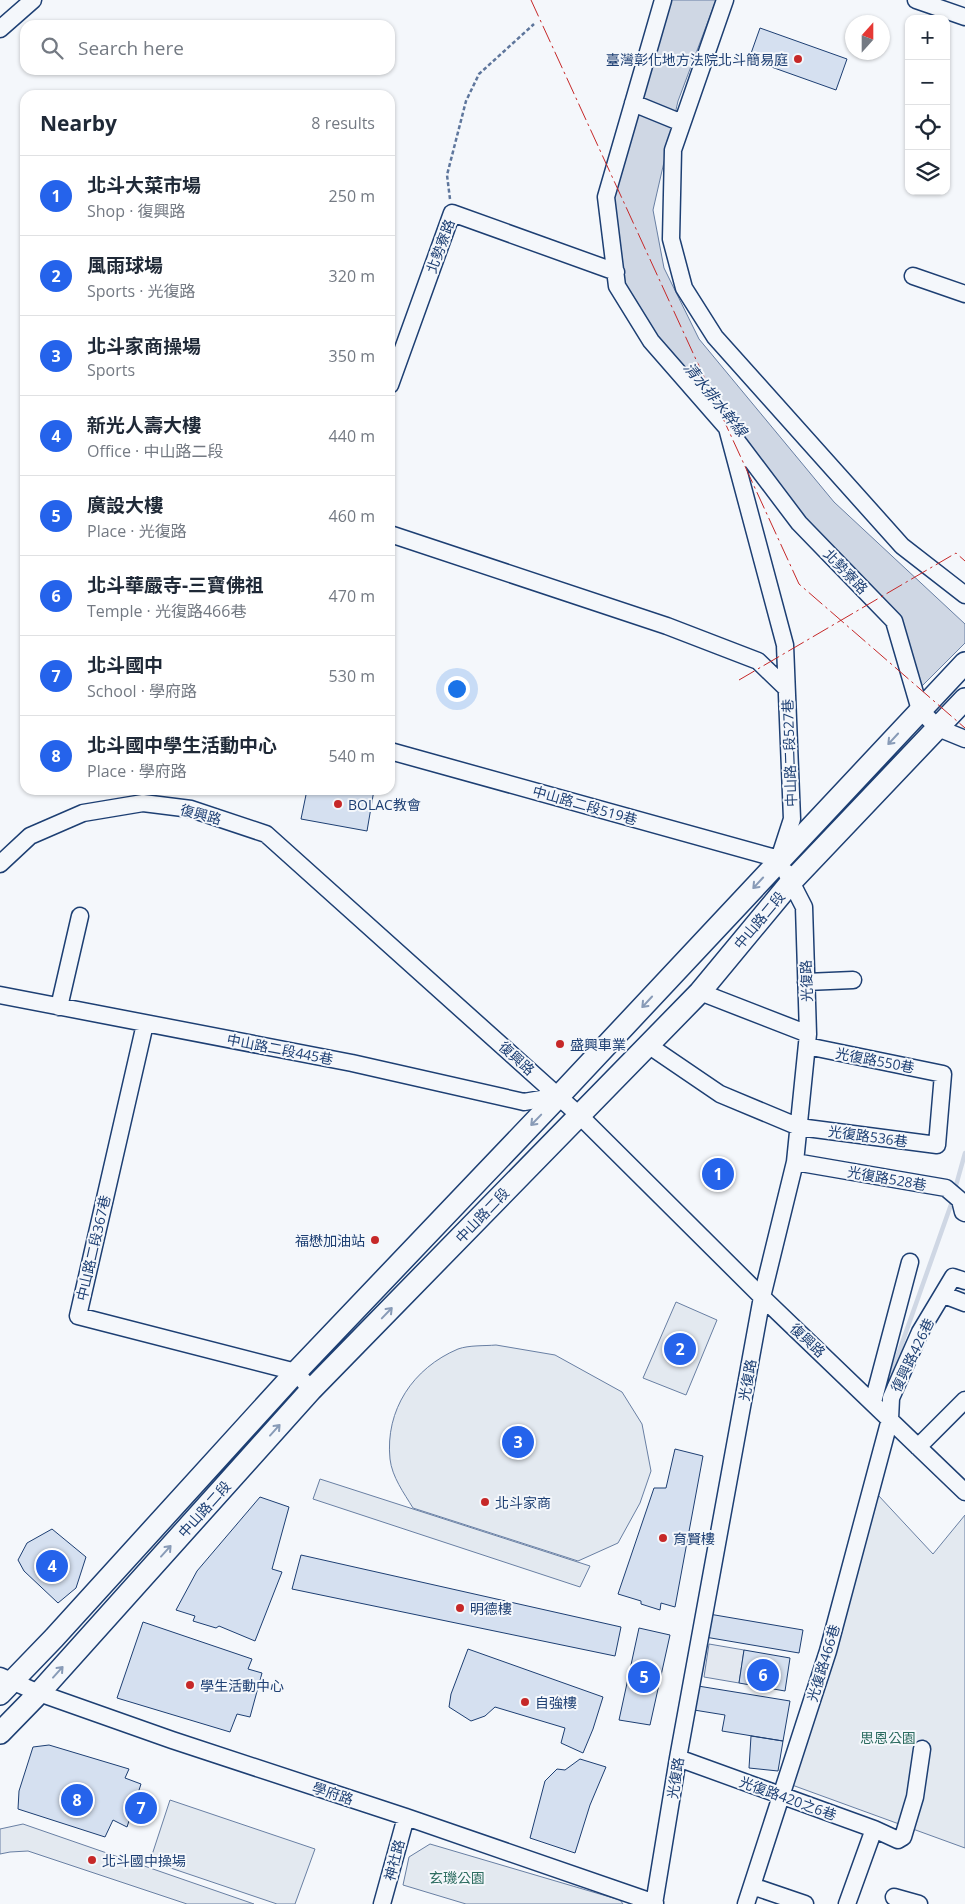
<!DOCTYPE html>
<meta charset="utf-8">
<style>
body{margin:0;font-family:"Open Sans","Noto Sans TC",sans-serif;background:#f6f6f7;color:#1f2937}
.controls{position:absolute;right:15px;top:15px;display:grid;overflow:hidden;border-radius:10px;box-shadow:0 1px 4px #0004}
.controls button{width:45px;height:45px;display:grid;place-items:center;padding:0;border:0;border-bottom:1px solid #e0e1e3;background:#fff;color:#1f2937;font:25px sans-serif}
.compass{position:absolute;left:845px;top:15px;width:45px;height:45px;border-radius:50%;background:#fff;box-shadow:0 1px 4px #0004;rotate:21deg}
.you{position:absolute;left:456px;top:688px;width:18px;height:18px;margin:-12px;border:4px solid #fff;border-radius:50%;background:#1a73e8;box-shadow:0 0 0 8px #1a73e833}
.badge{display:grid;place-items:center;width:32px;height:32px;border-radius:50%;background:#2563eb;color:#fff;font-size:16px;font-weight:700}
.pin{position:absolute;translate:-50% -50%;border:2px solid #fff;box-shadow:0 1px 5px #0006}
.list{margin:0;padding:0;list-style:none}
h2{display:flex;justify-content:space-between;align-items:center;height:65px;margin:0;padding:0 20px;font-size:21px}
h2 small{font-size:16px;font-weight:400;color:#747a83}
.list li{display:grid;grid-template-columns:32px 1fr auto;gap:15px;align-items:center;box-sizing:border-box;height:80px;padding:0 20px;border-top:1px solid #e0e1e3}
.list b{display:block;font-size:19px;white-space:nowrap}
.list p{margin:0;font-size:16px;white-space:nowrap;color:#747a83}
.list em{font-size:16px;font-style:normal;color:#747a83}
.icon{flex:none;width:28px;height:28px;fill:none;stroke:currentColor;stroke-width:2;stroke-linecap:round;stroke-linejoin:round}
.map{position:relative;flex:none;width:965px;height:1904px;overflow:hidden}
.search{position:absolute;background:#fff;box-shadow:0 1px 4px #0004;left:20px;top:20px;width:375px;height:55px;display:flex;align-items:center;gap:12px;box-sizing:border-box;padding:0 18px;border-radius:15px;color:#747a83;font-size:19px}
.panel{position:absolute;background:#fff;box-shadow:0 1px 4px #0004;left:20px;top:90px;width:375px;height:705px;border-radius:15px}
.map>svg:first-child{display:block}
.green{fill:#e3e9f0;stroke:#687fa3}
.parking{fill:#e3e8f0;stroke:#687fa3}
.water{fill:#cfd7e4;stroke:#687fa3}
.lines{fill:none;stroke-linecap:round;stroke-linejoin:round}
.stream{stroke:#cfd7e4;stroke-width:4.5}
.building{fill:#d5e0f0;stroke:#1d3f73}
.minor-casing{stroke:#1d3f73;stroke-width:19}
.major-casing{stroke:#1d3f73;stroke-width:24}
.path{stroke:#5e769c;stroke-width:2.5;stroke-dasharray:4 2.5;stroke-linecap:butt}
.minor{stroke:#f4f7fb;stroke-width:16}
.major{stroke:#f4f7fb;stroke-width:21}
.power{stroke:#c62828;stroke-width:1;stroke-dasharray:18 4 2.5 4;stroke-linecap:butt}
.oneway{stroke:#889bb7}
.poi-dot{fill:#c62828;stroke:#f4f7fb;stroke-width:2}
.labels{text-anchor:middle;dominant-baseline:central;stroke-width:4;stroke-linejoin:round;paint-order:stroke}
.poi-label{font-size:14px;fill:#1d3f73;stroke:#f4f7fb;text-anchor:start}
.street-label{font-size:14px;fill:#1d3f73;stroke:#f4f7fb}
.park-label{font-size:14px;fill:#2c6c60;stroke:#f4f7fb}
.water-label{font-size:15px;font-style:italic;fill:#1d3f73;stroke:#f4f7fb}
</style>
<div class="map">
<svg width="965" height="1904" viewBox="0 0 965 1904">
<rect width="100%" height="100%" fill="#f4f7fb"/>
<path class="green" d="M 676,1302 L 717,1320 L 686,1395 L 643,1378 Z
M 496,1345 L 555,1355 L 622,1392 L 642,1424 L 651,1471 L 640,1503 L 618,1543 L 578,1561 L 413,1508 C 404,1493 392,1477 390,1459 C 385,1410 413,1368 458,1349 C 469,1345 485,1346 496,1345 Z
M 320,1479 L 590,1566 L 580,1587 L 313,1499 Z
M 878,1495 L 933,1554 L 965,1515 L 965,1848 L 792,1785 Z
M 170,1800 L 315,1849 L 295,1904 L 277,1904 L 150,1861 Z
M 23,1824 L 254,1904 L 187,1904 L 28,1851 L 10,1852 L 0,1854 L 0,1829 Z
M 430,1844 L 620,1900 L 623,1904 L 466,1904 L 403,1885 L 409,1857 Z"/>
<path class="parking" d="M 709,1644 L 744,1650 L 739,1683 L 704,1677 Z"/>
<path class="water" d="M 662,0 L 716,0 L 678,101 L 653,210 L 664,268 L 699,339 L 834,502 L 965,624 L 965,643 L 920,688 L 893,626 L 663,354 L 623,290 L 608,222 Z"/>
<g class="lines">
<path class="stream" d="M 955,1189 L 965,1153
M 889,1380 L 953,1199"/>
</g>
<path class="building" d="M 760,28 L 847,59 L 836,90 L 749,59 Z
M 307,790 L 374,790 L 367,831 L 301,819 Z
M 675,1449 L 703,1456 L 675,1607 L 661,1603 L 660,1610 L 641,1604 L 641,1601 L 618,1594 L 654,1488 L 666,1488 Z
M 260,1497 L 289,1507 L 272,1569 L 282,1572 L 255,1641 L 219,1626 L 216,1628 L 193,1621 L 195,1616 L 176,1610 L 197,1571 Z
M 52,1529 L 86,1557 L 76,1588 L 58,1603 L 24,1571 L 18,1560 L 27,1543 Z
M 301,1555 L 621,1627 L 615,1656 L 292,1589 Z
M 709,1614 L 803,1630 L 799,1653 L 705,1637 Z
M 143,1622 L 252,1659 L 248,1669 L 262,1673 L 250,1717 L 237,1714 L 230,1732 L 117,1698 Z
M 639,1628 L 670,1635 L 650,1725 L 619,1720 Z
M 468,1649 L 603,1697 L 593,1729 L 583,1753 L 561,1743 L 565,1728 L 495,1707 L 485,1716 L 471,1721 L 449,1707 L 451,1694 Z
M 744,1650 L 790,1658 L 785,1691 L 739,1683 Z
M 698,1686 L 790,1701 L 783,1741 L 722,1731 L 725,1715 L 694,1710 Z
M 751,1736 L 783,1741 L 778,1771 L 749,1768 Z
M 49,1745 L 129,1769 L 125,1778 L 141,1784 L 127,1827 L 113,1820 L 105,1837 L 18,1809 L 19,1791 L 33,1747 Z
M 580,1759 L 606,1767 L 590,1805 L 575,1853 L 530,1838 L 545,1781 L 557,1769 L 565,1770 Z"/>
<g class="lines">
<g class="minor-casing">
<path id="minor" d="M 663,0 L 606,197 L 617,286 L 651,341 L 727,428 L 785,645 L 792,819 L 779,859
M 725,0 L 673,150 L 671,239 L 684,288 L 715,337 L 902,546 L 965,595
M 916,0 L 965,17
M 0,29 L 33,0
M 633,103 L 682,123
M 913,276 L 965,294
M 390,385 L 452,213 L 616,272
M 731,433 L 799,523 L 894,621 L 920,710 L 938,728 L 965,739
M 390,534 L 667,626 L 758,661 L 786,688
M 390,751 L 779,859
M 0,864 L 30,836 L 83,813 L 143,803 L 191,809 L 266,834 L 579,1115 L 762,1297 L 965,1492
M 806,982 L 853,980
M 700,992 L 808,1034
M 0,995 L 352,1063 L 524,1102 L 559,1096
M 59,1007 L 80,916
M 145,1024 L 78,1316 L 296,1372 L 311,1390
M 648,1045 L 720,1094 L 799,1127 L 937,1145 L 943,1074 L 807,1046
M 795,1162 L 946,1188 L 960,1200 L 963,1212 L 965,1213
M 944,1295 L 965,1303
M 873,1402 L 910,1262
M 918,1447 L 965,1400
M 0,1676 L 39,1693 L 172,1740 L 406,1817 L 655,1903
M 678,1758 L 874,1829 L 898,1840 L 903,1837 L 915,1797 L 922,1749
M 752,1886 L 805,1904
M 894,1897 L 919,1904
M 382,1904 L 406,1817
M 654,1904 L 678,1758 L 762,1297 L 795,1162 L 808,1034 L 804,907 L 786,872
M 746,1904 L 828,1651 L 890,1419 L 891,1398 L 920,1332 L 953,1277 L 965,1281
M 847,1904 L 874,1829"/>
</g>
<g class="major-casing">
<path id="major" d="M 0,1694 L 54,1638 L 296,1372 L 559,1096 L 965,663
M 0,1733 L 39,1693 L 311,1390 L 700,992 L 792,881 L 965,699"/>
</g>
<path class="path" d="M 450,199 L 447,175 L 466,101 L 479,74 L 534,24"/>
<use href="#minor" class="minor"/>
<use href="#major" class="major"/>
<path class="power" d="M 531,0 L 799,584 L 965,728
M 739,680 L 956,553 L 965,561"/>
</g>
<defs><path id="oneway-shaft" d="M-6 0H5M1.5-3L5.5 0L1.5 3" fill="none" stroke-width="1.6" stroke-linecap="round" stroke-linejoin="round" transform="scale(1.25)"/></defs>
<g class="oneway">
<use href="#oneway-shaft" transform="translate(893 739) rotate(133)"/>
<use href="#oneway-shaft" transform="translate(758 883) rotate(133)"/>
<use href="#oneway-shaft" transform="translate(647 1002) rotate(133)"/>
<use href="#oneway-shaft" transform="translate(536 1120) rotate(134)"/>
<use href="#oneway-shaft" transform="translate(387 1313) rotate(-46)"/>
<use href="#oneway-shaft" transform="translate(275 1430) rotate(-48)"/>
<use href="#oneway-shaft" transform="translate(166 1551) rotate(-48)"/>
<use href="#oneway-shaft" transform="translate(58 1672) rotate(-48)"/>
</g>
<g class="poi-dot">
<circle cx="798" cy="59" r="5"/>
<circle cx="338" cy="804" r="5"/>
<circle cx="560" cy="1044" r="5"/>
<circle cx="375" cy="1240" r="5"/>
<circle cx="485" cy="1502" r="5"/>
<circle cx="663" cy="1538" r="5"/>
<circle cx="460" cy="1608" r="5"/>
<circle cx="190" cy="1685" r="5"/>
<circle cx="525" cy="1702" r="5"/>
<circle cx="92" cy="1860" r="5"/>
</g>
<g class="labels">
<g class="poi-label">
<text x="788" y="59" text-anchor="end">臺灣彰化地方法院北斗簡易庭</text>
<text x="348" y="804">BOLAC教會</text>
<text x="570" y="1044">盛興車業</text>
<text x="365" y="1240" text-anchor="end">福懋加油站</text>
<text x="495" y="1502">北斗家商</text>
<text x="673" y="1538">育賢樓</text>
<text x="470" y="1608">明德樓</text>
<text x="200" y="1685">學生活動中心</text>
<text x="535" y="1702">自強樓</text>
<text x="102" y="1860">北斗國中操場</text>
</g>
<g class="street-label">
<text transform="translate(440 246) rotate(-70)">北勢寮路</text>
<text transform="translate(846 571) rotate(46)">北勢寮路</text>
<text transform="translate(789 753) rotate(-92)">中山路二段527巷</text>
<text transform="translate(585 805) rotate(16)">中山路二段519巷</text>
<text transform="translate(201 814) rotate(15)">復興路</text>
<text transform="translate(759 920) rotate(-50)">中山路二段</text>
<text transform="translate(806 981) rotate(-92)">光復路</text>
<text transform="translate(280 1049) rotate(11)">中山路二段445巷</text>
<text transform="translate(517 1058) rotate(42)">復興路</text>
<text transform="translate(875 1060) rotate(11)">光復路550巷</text>
<text transform="translate(868 1136) rotate(8)">光復路536巷</text>
<text transform="translate(887 1178) rotate(10)">光復路528巷</text>
<text transform="translate(482 1215) rotate(-46)">中山路二段</text>
<text transform="translate(93 1248) rotate(-77)">中山路二段367巷</text>
<text transform="translate(808 1340) rotate(43)">復興路</text>
<text transform="translate(912 1355) rotate(-64)">復興路426巷</text>
<text transform="translate(747 1380) rotate(-80)">光復路</text>
<text transform="translate(204 1509) rotate(-48)">中山路二段</text>
<text transform="translate(823 1663) rotate(-73)">光復路466巷</text>
<text transform="translate(675 1778) rotate(-81)">光復路</text>
<text transform="translate(333 1793) rotate(18)">學府路</text>
<text transform="translate(788 1798) rotate(20)">光復路420之6巷</text>
<text transform="translate(394 1860) rotate(-75)">神社路</text>
</g>
<g class="park-label">
<text x="888" y="1737">思恩公園</text>
<text x="457" y="1877">玄璣公園</text>
</g>
<g class="water-label">
<text transform="translate(716 399) rotate(51)">清水排水幹線</text>
</g>
</g>
</svg>
<div class="controls">
<button>+</button>
<button>−</button>
<button><svg class="icon" aria-label="locate" viewBox="0 0 24 24"><circle cx="12" cy="12" r="6"/><path d="M12 2v4M12 18v4M2 12h4M18 12h4"/></svg></button>
<button><svg class="icon" aria-label="layers" viewBox="0 0 24 24"><path d="M12 4l9 5-9 5-9-5zM3 14l9 5 9-5"/></svg></button>
</div>
<svg class="compass" viewBox="-18 -18 36 36"><path d="M0-13l5 13h-10z" fill="#e53935"/><path d="M0 13l5-13h-10z" fill="#747a83"/></svg>
<div class="you"></div>
<div class="pin badge" style="left:718px;top:1174px">1</div>
<div class="pin badge" style="left:680px;top:1349px">2</div>
<div class="pin badge" style="left:518px;top:1442px">3</div>
<div class="pin badge" style="left:52px;top:1566px">4</div>
<div class="pin badge" style="left:644px;top:1677px">5</div>
<div class="pin badge" style="left:763px;top:1675px">6</div>
<div class="pin badge" style="left:141px;top:1808px">7</div>
<div class="pin badge" style="left:77px;top:1800px">8</div>
<div class="search"><svg class="icon" aria-label="search" viewBox="0 0 24 24"><circle cx="10" cy="10" r="6"/><path d="M15 15l6 6"/></svg>Search here</div>
<section class="panel">
<h2>Nearby<small>8 results</small></h2>
<ul class="list">
<li><span class="badge">1</span><div><b>北斗大菜市場</b><p>Shop · 復興路</p></div><em>250 m</em></li>
<li><span class="badge">2</span><div><b>風雨球場</b><p>Sports · 光復路</p></div><em>320 m</em></li>
<li><span class="badge">3</span><div><b>北斗家商操場</b><p>Sports</p></div><em>350 m</em></li>
<li><span class="badge">4</span><div><b>新光人壽大樓</b><p>Office · 中山路二段</p></div><em>440 m</em></li>
<li><span class="badge">5</span><div><b>廣設大樓</b><p>Place · 光復路</p></div><em>460 m</em></li>
<li><span class="badge">6</span><div><b>北斗華嚴寺-三寶佛祖</b><p>Temple · 光復路466巷</p></div><em>470 m</em></li>
<li><span class="badge">7</span><div><b>北斗國中</b><p>School · 學府路</p></div><em>530 m</em></li>
<li><span class="badge">8</span><div><b>北斗國中學生活動中心</b><p>Place · 學府路</p></div><em>540 m</em></li>
</ul>
</section>
</div>
